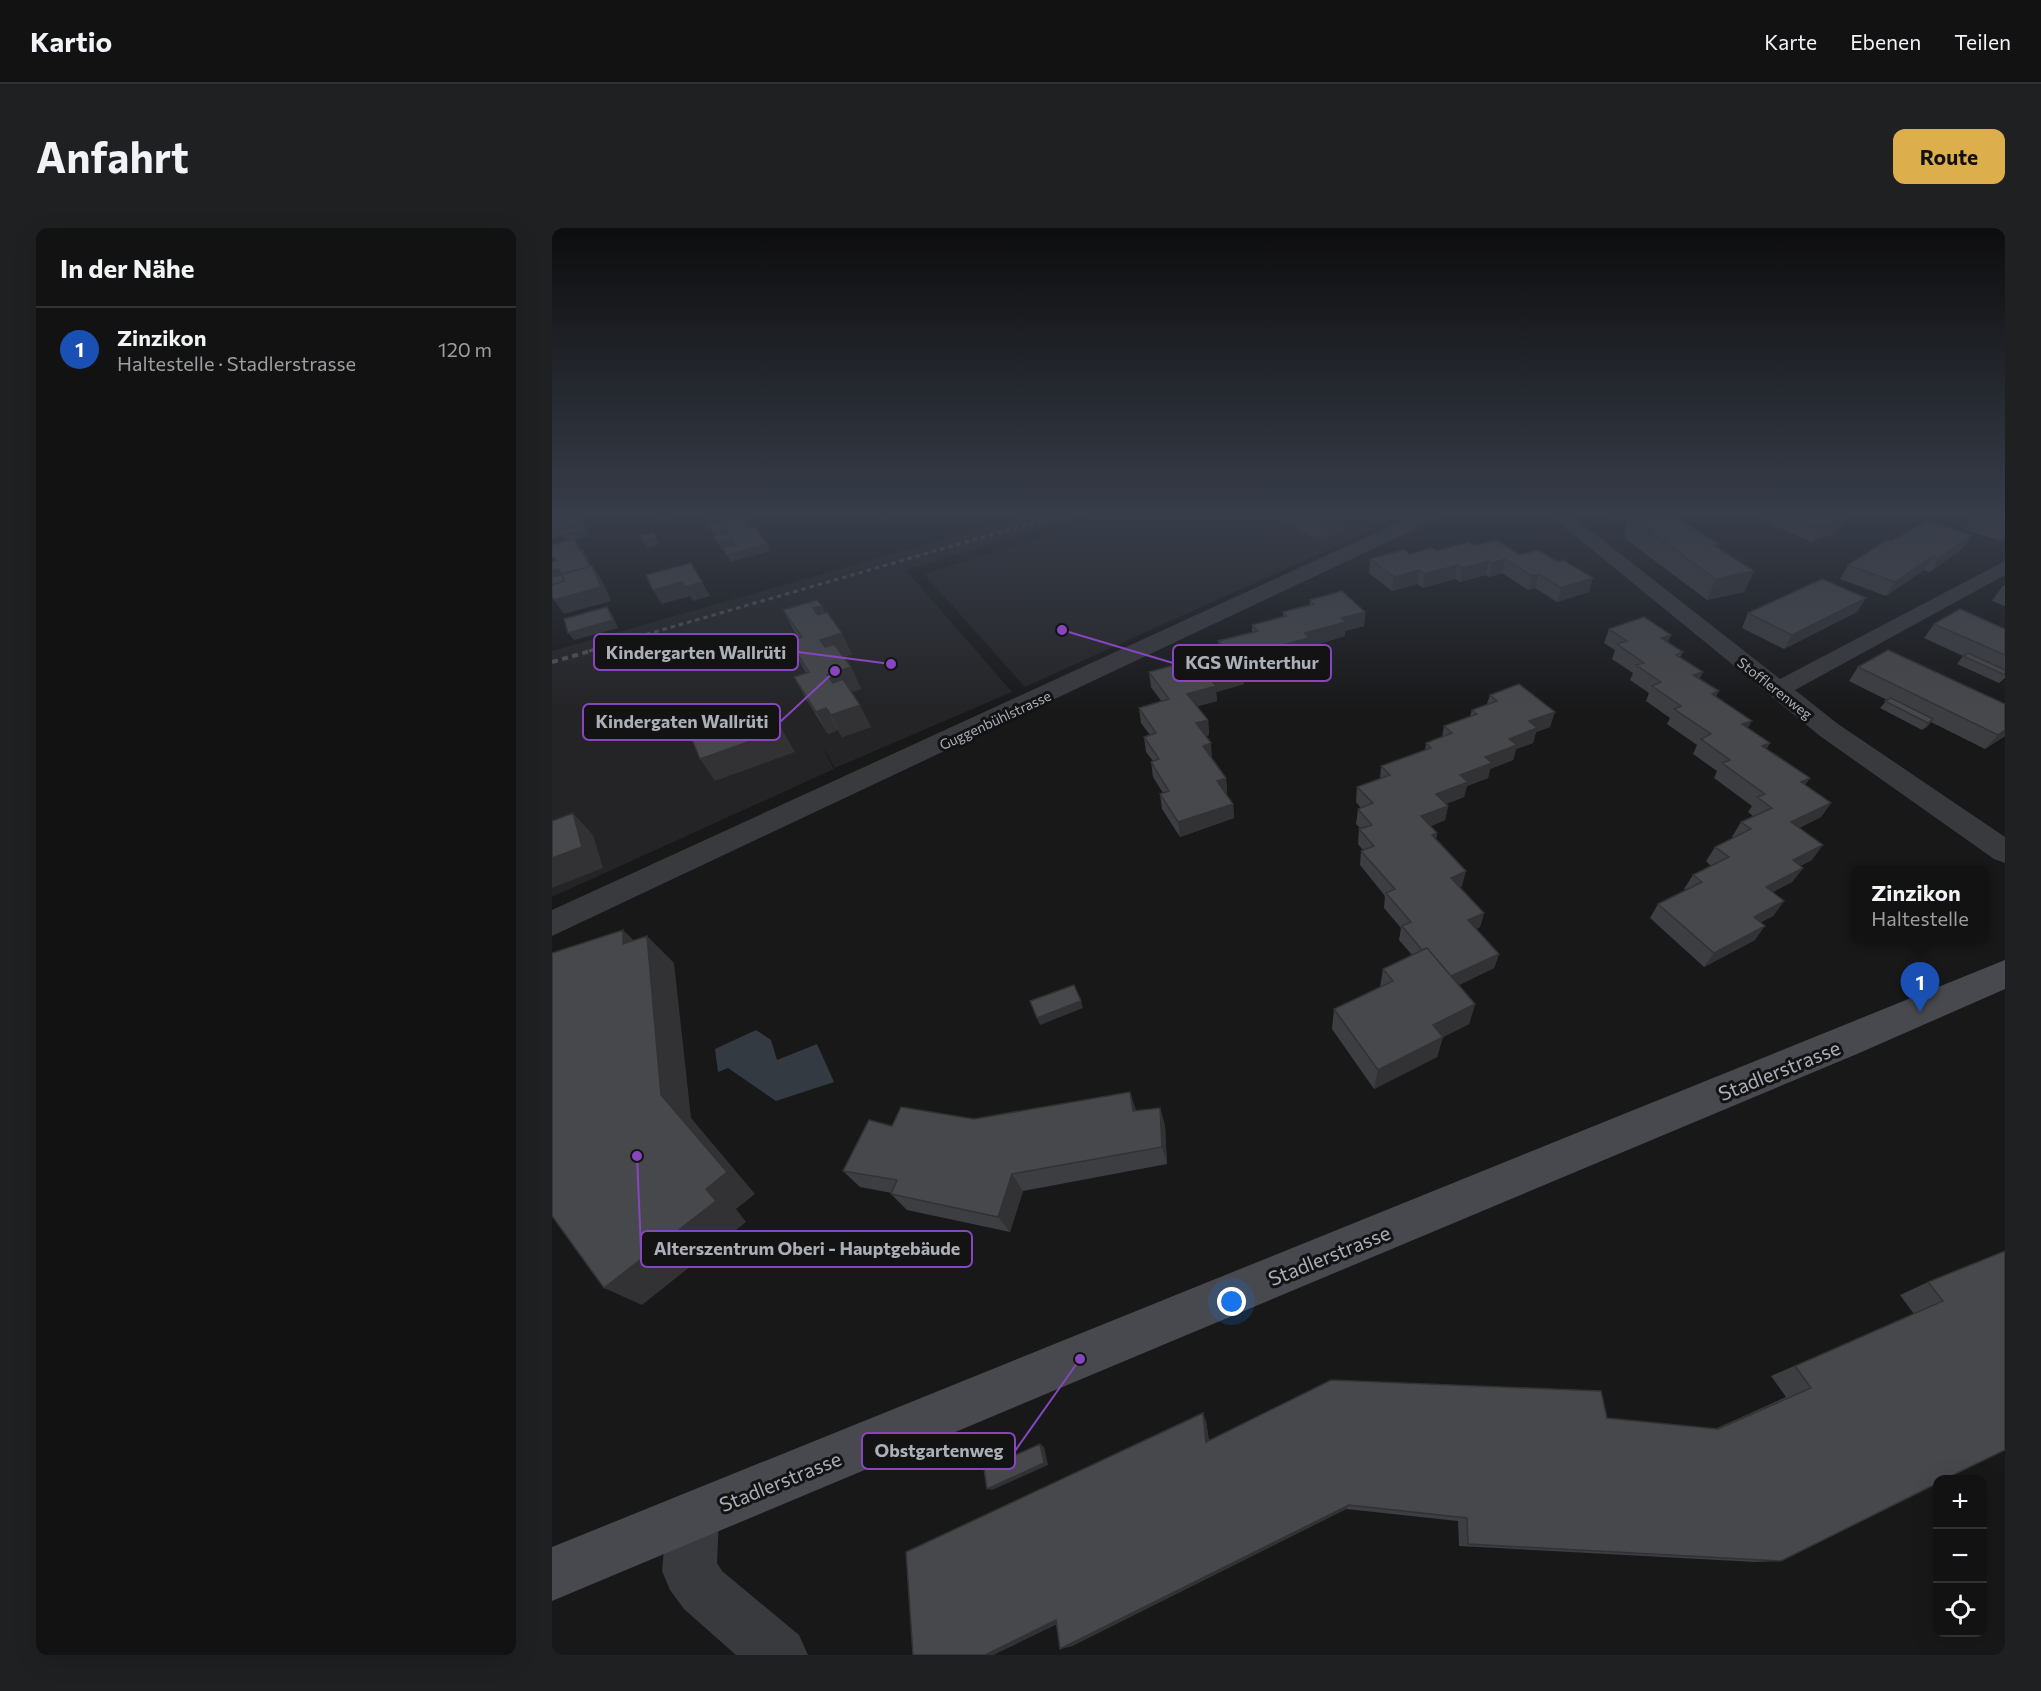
<!DOCTYPE html>
<html lang="de">
<meta charset="utf-8">
<style>
body{margin:0;font-family:Commissioner,sans-serif;background:#1f2021;color:#f1f3f6}
.controls{position:absolute;right:18px;bottom:18px;display:grid;overflow:hidden;border-radius:12px;box-shadow:0 6px 24px #0002}
.controls button{width:54px;height:54px;display:grid;place-items:center;padding:0;border:0;border-bottom:2px solid #313233;background:#121213;color:#f1f3f6;font:30px sans-serif}
.you{position:absolute;left:680px;top:1074px;width:21px;height:21px;margin:-15px;border:4px solid #fff;border-radius:50%;background:#1a73e8;box-shadow:0 0 0 9px #1a73e833}
.badge{display:grid;place-items:center;width:39px;height:39px;border-radius:50%;background:#ddaf4c;color:#fff;font-size:20px;font-weight:700}
.pin{position:absolute;translate:-50% -50px;filter:drop-shadow(0 2px 3px #0008)}
.pin::after{content:'';position:absolute;top:32px;width:21px;height:18px;background:inherit;clip-path:polygon(0 0,100% 0,50% 100%)}
.popup{position:absolute;left:1299px;top:637px;width:138px;height:78px;box-sizing:border-box;display:grid;place-content:center;border-radius:12px;background:#121213;filter:drop-shadow(0 2px 4px #0005);font-size:20px;white-space:nowrap;color:#9c9ea0}
.popup b{font-size:22px;color:#f1f3f6}
.popup::after{content:'';position:absolute;left:50%;top:100%;margin-left:-12px;border:12px solid transparent;border-top-color:#121213}
.list{margin:0;padding:0;list-style:none}
h2{display:flex;justify-content:space-between;align-items:center;height:78px;margin:0;padding:0 24px;font-size:26px}
h2 small{font-size:20px;font-weight:400;color:#9c9ea0}
.list li{display:grid;grid-template-columns:39px 1fr auto;gap:18px;align-items:center;box-sizing:border-box;height:84px;padding:0 24px;border-top:2px solid #313233}
.list b{display:block;font-size:22px;white-space:nowrap}
.list p{margin:0;font-size:20px;white-space:nowrap;color:#9c9ea0}
.list em{font-size:20px;font-style:normal;color:#9c9ea0}
.icon{flex:none;width:33px;height:33px;fill:none;stroke:currentColor;stroke-width:2;stroke-linecap:round;stroke-linejoin:round}
.map{position:relative;flex:none;width:1453px;height:1427px;overflow:hidden;border-radius:12px}
header{display:flex;align-items:center;gap:36px;box-sizing:border-box;height:84px;padding:0 30px;background:#121213;border-bottom:2px solid #313233}
header strong{font-size:28px}
nav{display:flex;gap:33px;margin-inline-start:auto;font-size:21px}
.intro{display:flex;align-items:center;justify-content:space-between;box-sizing:border-box;height:144px;padding:0 36px}
h1{margin:0;font-size:42px}
.button{padding:15px 27px;border-radius:12px;background:#ddaf4c;color:#111;font-size:21px;font-weight:700}
main{display:flex;gap:36px;padding:0 36px}
aside{flex:1;background:#121213;border-radius:12px;box-shadow:0 6px 24px #0002}
.map>svg:first-child{display:block}
.built{fill:#242426}
.water{fill:#333a41}
.lines{fill:none;stroke-linecap:round;stroke-linejoin:round}
.minor{fill:#393a3e;fill-rule:evenodd}
.secondary{fill:#47494e;fill-rule:evenodd}
.rail-far1{stroke:#525459;stroke-width:3;stroke-dasharray:4.5 4;stroke-linecap:butt}
.rail{stroke:#525459;stroke-width:4;stroke-dasharray:6 4.5;stroke-linecap:butt}
.wall{fill:#3d3e41}
.shaded-wall{fill:#323235}
.building{fill:#47484c;stroke:#323235;stroke-width:1.5}
.labels{text-anchor:middle;dominant-baseline:central;stroke-width:6;stroke-linejoin:round;paint-order:stroke}
.far-street-label{font-size:14px;fill:#abafb8;stroke:#131314}
.near-street-label{font-size:20px;fill:#abafb8;stroke:#131314}
.leader{fill:none;stroke:#8546be;stroke-width:2}
.callout-dot{fill:#8546be;stroke:#131314;stroke-width:2}
.callout{fill:#131314;stroke:#8546be;stroke-width:2}
.callout-label{font-size:18px;text-anchor:middle;font-weight:bold;fill:#abafb8}
</style>
<header>
<strong>Kartio</strong>
<nav><a>Karte</a><a>Ebenen</a><a>Teilen</a></nav>
</header>
<div class="intro"><h1>Anfahrt</h1><a class="button">Route</a></div>
<main>
<aside>
<h2>In der Nähe<small></small></h2>
<ul class="list">
<li><span class="badge" style="background:#1a4fb4">1</span><div><b>Zinzikon</b><p>Haltestelle · Stadlerstrasse</p></div><em>120 m</em></li>
</ul>
</aside>
<div class="map">
<svg width="1453" height="1427" viewBox="0 0 1453 1427">
<rect width="100%" height="100%" fill="#181819"/>
<path class="built" d="M 488,284 L 544,284 L 354,342 L 460,464 L 283,540 L 269,516 L 282,541 L 0,669 L 0,423 Z
M 559,284 L 859,284 L 473,459 L 372,346 L 482,312 Z"/>
<path class="water" d="M 204,802 L 219,812 L 225,832 L 265,816 L 282,854 L 224,873 L 176,840 L 166,844 L 163,821 Z"/>
<g class="lines">
<path class="minor" d="M 869,284 L 893,284 L 891,288 L 0,708 L 0,682 Z
M 994,284 L 1015,284 L 1228,451 L 1453,333 L 1453,347 L 1243,462 L 1286,496 L 1453,609 L 1453,635 L 1442,631 L 1268,508 Z
M 141,1263 L 160,1270 L 167,1289 L 165,1335 L 170,1343 L 247,1407 L 256,1427 L 184,1427 L 132,1381 L 118,1362 L 110,1343 L 115,1289 L 122,1270 Z"/>
<path class="secondary" d="M 1453,732 L 1453,761 L 1305,826 L 0,1373 L 0,1319 Z"/>
<path class="rail-far1" d="M 37,423 L 518,284"/>
<path class="rail" d="M 0,434 L 42,422"/>
</g>
<path class="wall" d="M 323,284 L 358,284 L 330,292 L 324,287 Z
M 716,284 L 790,284 L 789,303 L 766,312 Z
M 1044,284 L 1088,284 L 1064,293 Z
M 1192,284 L 1278,284 L 1293,290 L 1286,304 L 1259,314 Z
M 1453,284 L 1453,310 L 1450,313 L 1413,302 L 1421,288 Z
M 1077,289 L 1164,319 L 1202,343 L 1192,364 L 1155,372 L 1071,309 Z
M 1340,313 L 1411,320 L 1378,344 L 1372,342 L 1334,368 L 1288,351 L 1296,337 Z
M 922,318 L 1006,334 L 1041,350 L 1037,364 L 1005,374 L 983,360 L 976,362 L 950,345 L 937,349 L 934,347 L 908,354 L 903,351 L 871,360 L 865,356 L 840,363 L 817,345 L 818,331 Z
M 1453,357 L 1453,378 L 1440,373 L 1450,359 Z
M 758,372 L 813,384 L 812,398 L 793,403 L 793,408 L 757,419 L 756,425 L 732,431 L 732,439 L 692,451 L 692,456 L 664,464 L 665,473 L 645,478 L 656,492 L 657,507 L 654,508 L 660,530 L 674,550 L 675,565 L 674,565 L 681,576 L 682,590 L 628,609 L 610,581 L 608,566 L 611,565 L 601,549 L 599,534 L 601,533 L 594,524 L 592,509 L 598,507 L 589,495 L 587,480 L 610,474 L 599,459 L 597,444 L 630,435 L 629,428 L 667,417 L 666,413 L 700,404 L 700,397 L 731,388 L 731,384 L 758,377 Z
M 231,382 L 273,384 L 300,426 L 292,429 L 299,439 L 309,461 L 299,464 L 319,499 L 290,509 L 286,502 L 276,506 L 254,471 L 242,449 L 254,445 L 237,413 L 247,410 L 242,403 Z
M 1305,384 L 1232,421 L 1190,400 L 1196,385 Z
M 1382,396 L 1453,401 L 1453,450 L 1447,455 L 1405,436 L 1411,428 L 1372,410 Z
M 1057,401 L 1116,415 L 1131,424 L 1128,429 L 1151,444 L 1147,451 L 1164,469 L 1196,500 L 1218,515 L 1214,521 L 1258,550 L 1253,557 L 1279,575 L 1269,589 L 1247,600 L 1260,632 L 1248,638 L 1251,640 L 1240,654 L 1221,664 L 1232,673 L 1221,688 L 1209,694 L 1203,712 L 1152,739 L 1098,690 L 1106,676 L 1134,662 L 1132,661 L 1141,647 L 1159,638 L 1154,633 L 1163,619 L 1182,610 L 1180,609 L 1189,594 L 1202,589 L 1196,584 L 1200,578 L 1162,550 L 1165,543 L 1141,526 L 1145,517 L 1115,496 L 1118,490 L 1094,473 L 1097,465 L 1078,452 L 1081,445 L 1060,431 L 1063,422 L 1052,415 Z
M 1306,439 L 1453,508 L 1433,521 L 1379,494 L 1375,499 L 1370,502 L 1328,480 L 1335,472 L 1297,453 Z
M 938,467 L 998,499 L 984,504 L 981,515 L 964,521 L 961,532 L 938,541 L 936,550 L 915,558 L 912,569 L 894,576 L 896,578 L 893,592 L 879,598 L 885,605 L 884,612 L 910,658 L 908,659 L 932,685 L 928,699 L 924,701 L 947,726 L 942,740 L 907,757 L 923,776 L 917,796 L 891,809 L 885,829 L 822,861 L 780,801 L 782,781 L 828,759 L 831,741 L 860,727 L 847,712 L 849,700 L 832,680 L 833,668 L 808,637 L 809,623 L 811,622 L 806,616 L 807,601 L 809,601 L 804,596 L 806,581 L 809,580 L 804,574 L 805,559 L 828,551 L 829,538 L 873,522 L 874,515 L 890,509 L 892,498 L 918,488 L 920,482 L 935,476 Z
M 608,880 L 613,898 L 615,936 L 471,963 L 458,1004 L 355,982 L 339,966 L 340,965 L 308,959 L 291,943 L 340,898 L 422,891 L 584,883 Z
M 1453,1023 L 1229,1333 L 1203,1334 L 907,1318 L 906,1293 L 794,1281 L 520,1418 L 508,1421 L 505,1396 L 441,1427 L 654,1193 L 657,1213 L 1055,1190 L 1163,1201 L 1234,1169 L 1219,1148 L 1362,1086 L 1348,1067 L 1376,1054 Z"/>
<path class="shaded-wall" d="M 145,284 L 167,284 L 148,289 Z
M 331,284 L 358,284 L 330,292 L 327,285 Z
M 788,284 L 790,284 L 789,303 L 766,312 L 767,292 Z
M 1067,284 L 1088,284 L 1064,293 Z
M 119,286 L 122,293 L 111,296 L 107,289 Z
M 168,286 L 171,293 L 167,289 L 169,293 L 155,297 L 152,290 Z
M 28,288 L 32,295 L 38,309 L 23,312 L 27,318 L 32,330 L 15,314 L 11,308 L 0,311 L 0,303 Z
M 1293,290 L 1286,304 L 1259,314 L 1266,300 Z
M 173,300 L 176,307 L 164,310 L 160,303 Z
M 1420,307 L 1411,320 L 1378,344 L 1387,330 Z
M 104,309 L 108,316 L 95,320 L 91,313 Z
M 180,311 L 184,318 L 170,322 L 166,315 Z
M 215,316 L 218,323 L 179,334 L 175,327 Z
M 30,322 L 35,329 L 45,354 L 1,365 Z
M 1381,328 L 1372,342 L 1334,368 L 1343,354 Z
M 953,331 L 950,345 L 937,349 L 940,335 Z
M 937,333 L 934,347 L 908,354 L 910,340 Z
M 139,335 L 158,368 L 141,373 L 138,368 L 110,376 L 101,362 Z
M 905,337 L 903,351 L 871,360 L 873,346 Z
M 40,338 L 50,352 L 59,373 L 12,386 L 2,372 Z
M 7,341 L 12,348 L 0,351 L 0,343 Z
M 867,342 L 865,356 L 840,363 L 842,349 Z
M 1202,343 L 1192,364 L 1155,372 L 1164,351 Z
M 987,346 L 983,360 L 976,362 L 980,348 Z
M 1041,350 L 1037,364 L 1005,374 L 1009,360 Z
M 1314,370 L 1305,384 L 1232,421 L 1240,407 Z
M 270,378 L 280,399 L 272,401 L 261,380 Z
M 55,379 L 60,386 L 66,400 L 22,412 L 16,405 Z
M 813,384 L 812,398 L 793,403 L 793,408 L 757,419 L 756,425 L 732,431 L 732,439 L 692,451 L 692,456 L 664,464 L 665,473 L 637,481 L 635,466 L 658,451 L 753,405 L 789,390 Z
M 290,405 L 300,426 L 278,433 L 268,412 Z
M 1119,407 L 1113,421 L 1109,410 Z
M 299,439 L 309,461 L 286,469 L 275,447 Z
M 1151,444 L 1144,458 L 1141,447 Z
M 1167,463 L 1160,478 L 1160,466 Z
M 308,477 L 319,499 L 290,509 L 279,487 Z
M 274,480 L 286,502 L 276,506 L 264,484 Z
M 219,482 L 243,524 L 163,553 L 148,531 Z
M 1003,484 L 998,499 L 984,504 L 981,515 L 964,521 L 961,532 L 938,541 L 936,550 L 915,558 L 912,569 L 881,581 L 884,566 L 908,547 L 933,529 L 977,493 Z
M 1381,491 L 1375,499 L 1370,502 L 1376,495 Z
M 656,492 L 657,507 L 646,510 L 644,495 Z
M 1200,493 L 1192,507 L 1190,496 Z
M 1453,502 L 1453,508 L 1433,521 L 1446,507 Z
M 659,515 L 660,530 L 652,533 L 651,518 Z
M 1218,515 L 1209,530 L 1210,518 Z
M 674,550 L 675,565 L 666,568 L 665,553 Z
M 1258,550 L 1248,565 L 1249,554 Z
M 1279,575 L 1269,589 L 1229,608 L 1239,594 Z
M 681,576 L 682,590 L 628,609 L 626,594 Z
M 896,578 L 893,592 L 866,603 L 869,588 Z
M 21,585 L 41,607 L 51,640 L 0,660 L 0,630 Z
M 885,605 L 882,620 L 880,607 Z
M 1271,617 L 1260,632 L 1230,647 L 1241,632 Z
M 1251,640 L 1240,654 L 1203,673 L 1214,659 Z
M 914,643 L 910,658 L 896,664 L 899,650 Z
M 1232,673 L 1221,688 L 1192,703 L 1202,689 Z
M 932,685 L 928,699 L 912,707 L 916,692 Z
M 1213,698 L 1203,712 L 1152,739 L 1162,725 Z
M 71,702 L 97,727 L 95,708 L 122,735 L 139,890 L 203,966 L 184,981 L 194,994 L 90,1077 L 52,1060 L 154,961 L 109,867 L 71,716 Z
M 947,726 L 942,740 L 890,765 L 894,751 Z
M 529,773 L 531,780 L 488,797 L 485,790 Z
M 923,776 L 917,796 L 875,817 L 881,797 Z
M 891,809 L 885,829 L 822,861 L 826,842 Z
M 578,864 L 584,882 L 587,901 L 581,883 Z
M 608,880 L 613,898 L 615,936 L 610,919 Z
M 460,946 L 471,963 L 458,1004 L 446,989 Z
M 651,1185 L 654,1193 L 658,1221 L 654,1214 Z
M 488,1216 L 492,1219 L 496,1237 L 440,1262 L 435,1261 Z
M 797,1277 L 794,1281 L 520,1418 L 508,1421 Z
M 516,1390 L 441,1427 L 433,1427 L 504,1392 Z"/>
<path class="building" d="M 0,284 L 6,284 L 7,290 L 13,288 L 14,291 L 28,288 L 30,296 L 0,303 Z
M 115,284 L 117,284 L 119,286 L 107,289 L 105,286 Z
M 162,284 L 166,284 L 168,286 L 152,290 L 150,287 Z
M 187,284 L 190,284 L 215,316 L 175,327 L 171,320 L 184,317 L 180,311 L 166,315 L 162,308 L 176,305 L 173,300 L 160,303 L 156,297 L 170,294 L 167,289 Z
M 753,284 L 788,284 L 767,292 Z
M 1106,284 L 1116,284 L 1166,316 L 1161,317 L 1202,343 L 1164,351 L 1077,289 Z
M 1228,284 L 1278,284 L 1293,290 L 1266,300 Z
M 1427,284 L 1453,284 L 1453,298 L 1421,288 Z
M 1375,292 L 1420,307 L 1387,330 L 1381,328 L 1343,354 L 1296,337 L 1335,312 L 1340,313 Z
M 32,298 L 33,302 L 10,307 L 9,303 Z
M 102,305 L 104,309 L 91,313 L 89,308 Z
M 22,311 L 27,323 L 30,322 L 37,339 L 10,346 L 12,353 L 0,357 L 0,349 L 9,347 L 7,341 L 0,343 L 0,334 L 4,333 L 2,329 L 0,330 L 0,317 Z
M 944,312 L 968,327 L 986,322 L 1006,334 L 1011,332 L 1041,350 L 1009,360 L 987,346 L 980,348 L 953,331 L 940,335 L 937,333 L 910,340 L 905,337 L 873,346 L 867,342 L 842,349 L 818,331 L 852,322 L 858,326 L 880,320 L 885,323 L 917,314 L 922,318 Z
M 139,335 L 150,354 L 133,359 L 130,354 L 101,362 L 94,347 Z
M 40,338 L 49,359 L 2,372 L 0,368 L 0,357 L 12,353 L 10,346 Z
M 1270,351 L 1314,370 L 1240,407 L 1196,385 Z
M 790,363 L 813,384 L 789,390 L 794,394 L 753,405 L 757,410 L 727,418 L 732,424 L 687,437 L 691,441 L 658,451 L 664,458 L 635,466 L 656,492 L 644,495 L 659,515 L 651,518 L 674,550 L 665,553 L 681,576 L 626,594 L 608,566 L 617,563 L 599,534 L 607,531 L 592,509 L 604,505 L 587,480 L 617,471 L 597,444 L 634,434 L 629,428 L 670,417 L 666,413 L 706,403 L 700,397 L 734,388 L 731,384 L 762,376 L 758,372 Z
M 265,372 L 270,378 L 261,380 L 266,387 L 275,384 L 290,405 L 268,412 L 273,419 L 282,416 L 299,439 L 275,447 L 281,455 L 291,451 L 308,477 L 279,487 L 274,480 L 264,484 L 242,449 L 257,444 L 237,413 L 250,409 L 231,382 Z
M 55,379 L 61,392 L 16,405 L 12,391 Z
M 1408,381 L 1453,401 L 1453,427 L 1382,396 Z
M 1092,389 L 1119,407 L 1109,410 L 1131,424 L 1124,427 L 1151,444 L 1141,447 L 1167,463 L 1160,466 L 1200,493 L 1190,496 L 1218,515 L 1210,518 L 1258,550 L 1249,554 L 1279,575 L 1239,594 L 1271,617 L 1241,632 L 1251,640 L 1214,659 L 1232,673 L 1202,689 L 1213,698 L 1162,725 L 1106,676 L 1150,654 L 1141,647 L 1177,629 L 1163,619 L 1199,601 L 1189,594 L 1220,580 L 1205,569 L 1213,566 L 1170,535 L 1178,532 L 1149,511 L 1159,506 L 1122,481 L 1129,478 L 1100,458 L 1109,454 L 1084,437 L 1092,435 L 1065,416 L 1075,413 L 1057,401 Z
M 1336,422 L 1453,476 L 1453,502 L 1446,507 L 1306,439 Z
M 1416,425 L 1453,442 L 1453,447 L 1411,428 Z
M 967,456 L 1003,484 L 977,493 L 985,500 L 957,511 L 965,517 L 933,529 L 940,535 L 908,547 L 916,554 L 884,566 L 896,578 L 869,588 L 885,605 L 880,607 L 914,643 L 899,650 L 932,685 L 916,692 L 947,726 L 899,748 L 875,720 L 870,722 L 850,698 L 859,694 L 834,665 L 843,661 L 809,623 L 822,618 L 807,601 L 820,597 L 806,581 L 821,575 L 805,559 L 838,547 L 829,538 L 879,520 L 874,515 L 900,505 L 892,498 L 925,486 L 920,482 L 945,473 L 938,467 Z
M 1339,470 L 1381,491 L 1376,495 L 1333,473 Z
M 219,482 L 230,502 L 148,531 L 139,509 Z
M 21,585 L 30,619 L 0,630 L 0,593 Z
M 71,702 L 71,716 L 95,708 L 109,867 L 175,944 L 154,961 L 164,973 L 52,1060 L 0,988 L 0,725 Z
M 875,720 L 923,776 L 881,797 L 891,809 L 826,842 L 782,781 L 841,753 L 831,741 Z
M 522,757 L 529,773 L 485,790 L 478,773 Z
M 578,864 L 581,883 L 608,880 L 610,919 L 460,946 L 446,989 L 339,966 L 345,952 L 291,943 L 317,892 L 340,898 L 349,879 L 422,891 Z
M 1453,1023 L 1453,1222 L 1393,1251 L 1386,1251 L 1386,1255 L 1229,1333 L 916,1316 L 915,1290 L 797,1277 L 508,1421 L 504,1392 L 433,1427 L 361,1427 L 354,1324 L 651,1185 L 654,1214 L 779,1152 L 1049,1163 L 1055,1190 L 1166,1201 L 1259,1160 L 1243,1138 L 1391,1073 L 1376,1054 Z
M 488,1216 L 492,1235 L 435,1261 L 432,1241 Z"/>
<linearGradient id="sky" x2="0" y2="1"><stop stop-color="#0d0d0e"/><stop offset="0.59" stop-color="#373d49"/><stop offset="1" stop-color="#373d49" stop-opacity="0"/></linearGradient>
<rect width="1453" height="484" fill="url(#sky)"/>
<g class="labels">
<g class="far-street-label">
<text transform="translate(1223 460) rotate(38)">Stofflerenweg</text>
<text transform="translate(443 492) rotate(-25)">Guggenbühlstrasse</text>
</g>
<g class="near-street-label">
<text transform="translate(1227 842) rotate(-22)">Stadlerstrasse</text>
<text transform="translate(777 1027) rotate(-22)">Stadlerstrasse</text>
<text transform="translate(228 1253) rotate(-22)">Stadlerstrasse</text>
</g>
</g>
<path class="leader" d="M339 436L246 424M510 402L621 435M283 443L228 494M85 928L89 1021M528 1131L463 1223"/>
<g class="callout-dot">
<circle cx="339" cy="436" r="6"/>
<circle cx="510" cy="402" r="6"/>
<circle cx="283" cy="443" r="6"/>
<circle cx="85" cy="928" r="6"/>
<circle cx="528" cy="1131" r="6"/>
</g>
<g class="callout">
<rect x="42" y="406" width="204" height="36" rx="6"/>
<rect x="621" y="417" width="158" height="36" rx="6"/>
<rect x="31" y="476" width="197" height="36" rx="6"/>
<rect x="89" y="1003" width="331" height="36" rx="6"/>
<rect x="310" y="1205" width="153" height="36" rx="6"/>
</g>
<g class="callout-label">
<text x="144" y="431">Kindergarten Wallrüti</text>
<text x="700" y="441">KGS Winterthur</text>
<text x="130" y="500">Kindergaten Wallrüti</text>
<text x="255" y="1027">Alterszentrum Oberi - Hauptgebäude</text>
<text x="387" y="1229">Obstgartenweg</text>
</g>
</svg>
<div class="controls">
<button>+</button>
<button>−</button>
<button><svg class="icon" aria-label="locate" viewBox="0 0 24 24"><circle cx="12" cy="12" r="6"/><path d="M12 2v4M12 18v4M2 12h4M18 12h4"/></svg></button>
</div>
<div class="you"></div>
<div class="pin badge" style="left:1368px;top:784px;background:#1a4fb4">1</div>
<div class="popup"><b>Zinzikon</b>Haltestelle</div>
</div>
</main>
